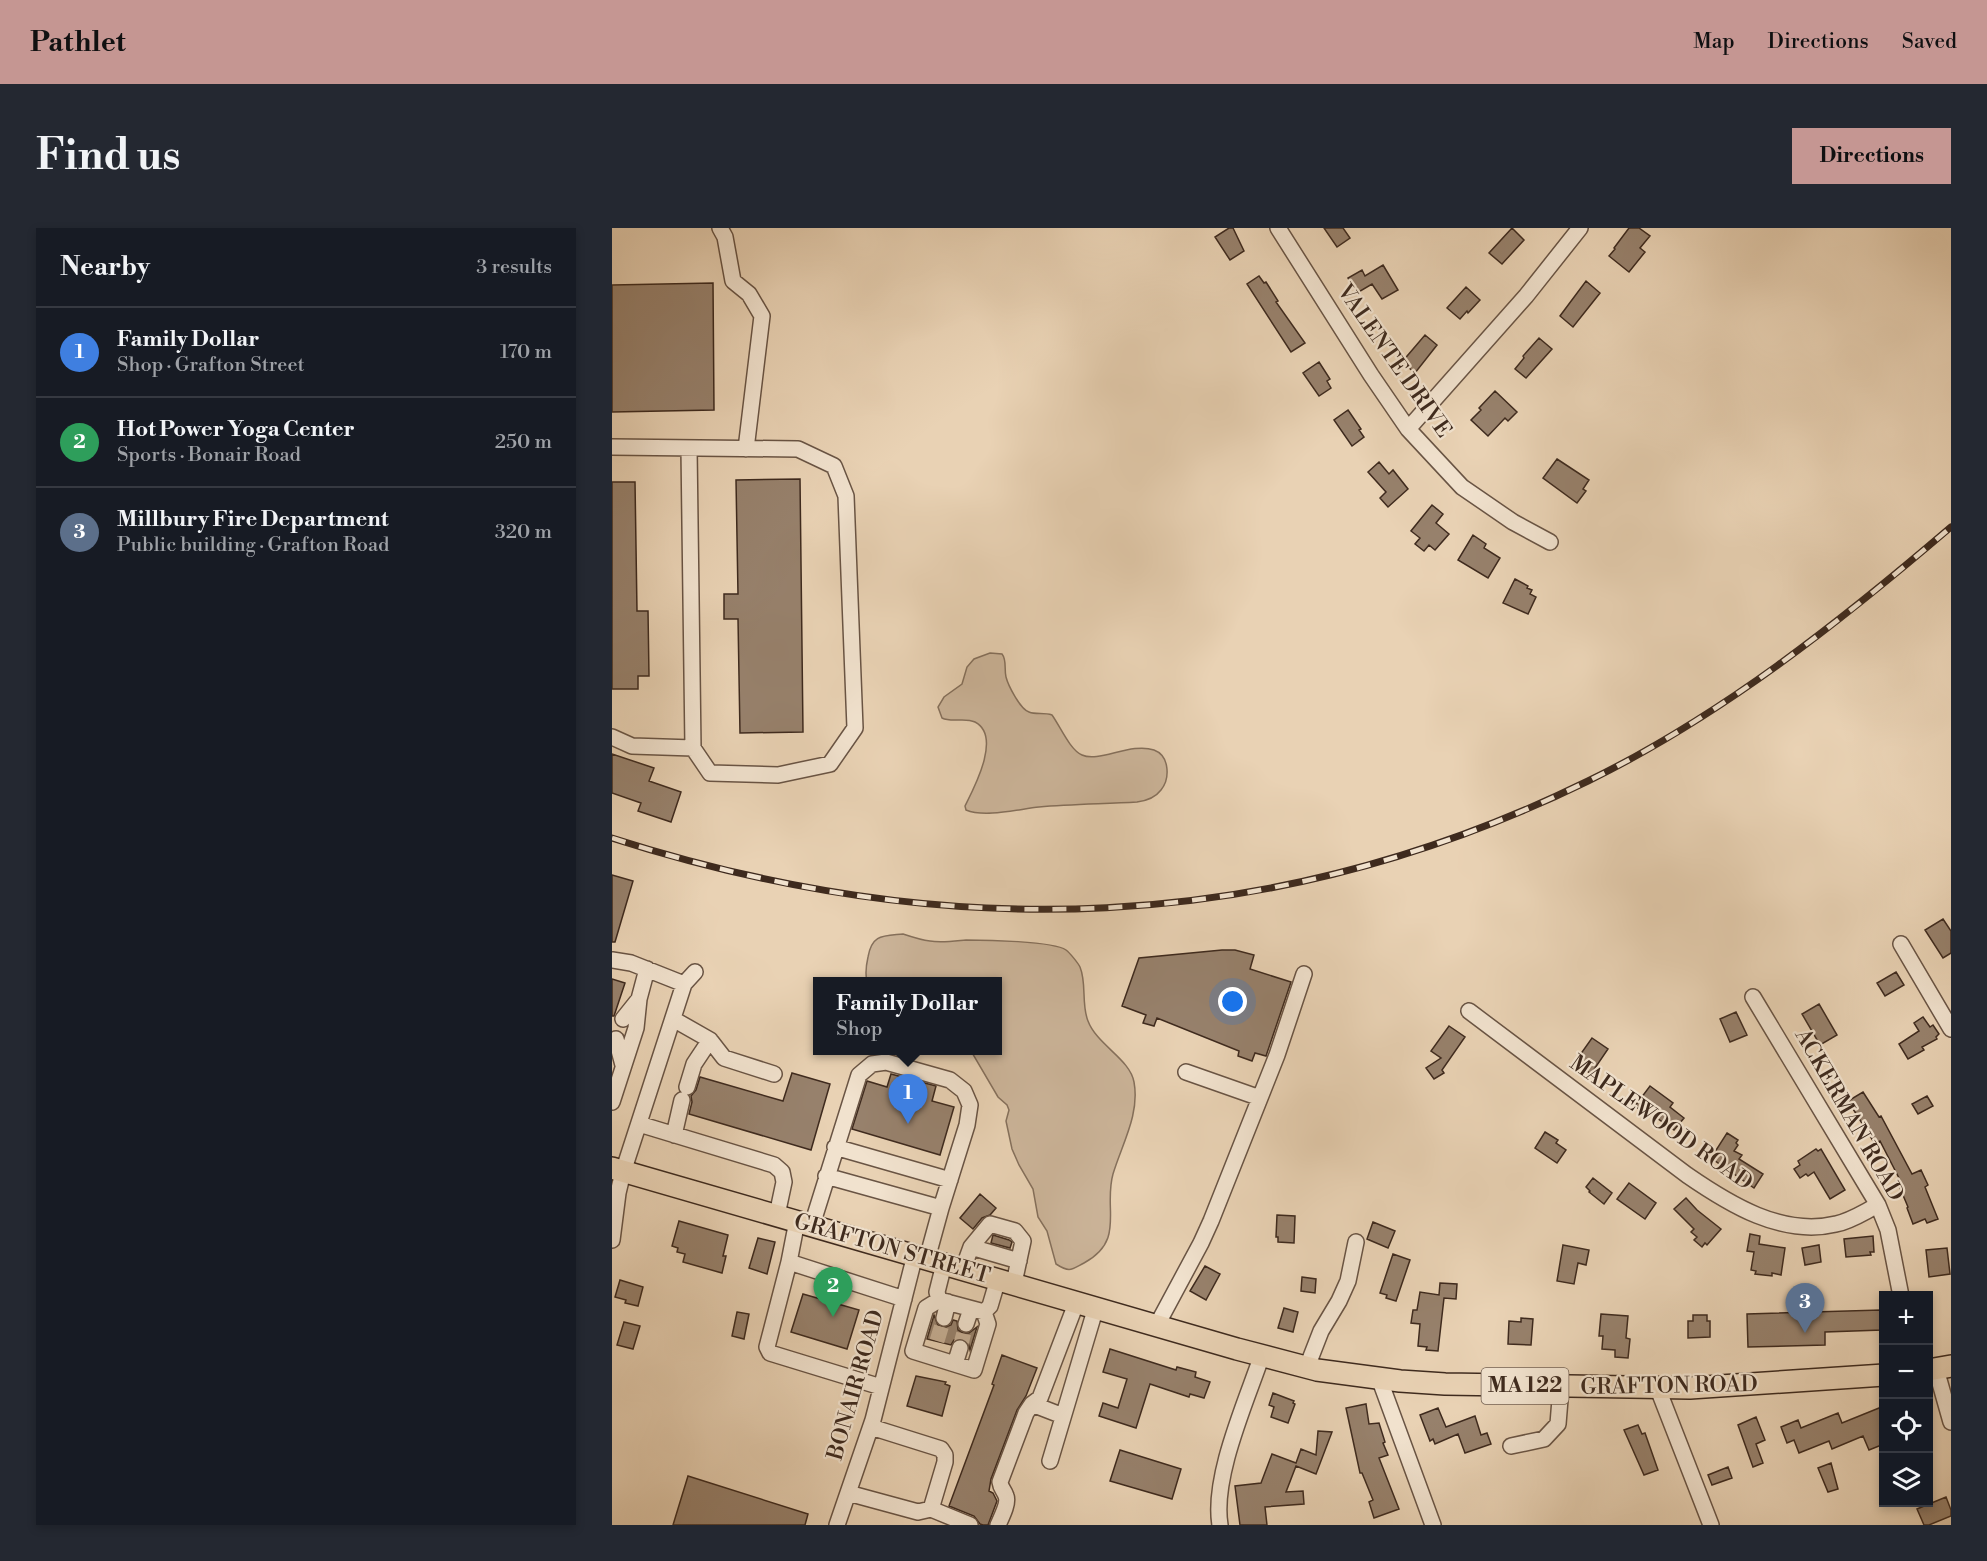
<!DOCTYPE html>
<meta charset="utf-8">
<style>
body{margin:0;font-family:"Libre Bodoni",serif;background:#242831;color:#f1f3f6}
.controls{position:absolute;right:18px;bottom:18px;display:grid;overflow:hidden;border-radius:0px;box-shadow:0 3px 9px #0003}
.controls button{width:54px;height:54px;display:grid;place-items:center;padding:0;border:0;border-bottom:2px solid #363941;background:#171b24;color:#f1f3f6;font:30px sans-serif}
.you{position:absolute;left:621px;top:774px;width:21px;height:21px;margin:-15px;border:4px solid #fff;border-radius:50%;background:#1a73e8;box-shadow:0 0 0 9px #1a73e833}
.badge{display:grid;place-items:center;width:39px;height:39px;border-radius:50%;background:#c59692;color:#fff;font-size:20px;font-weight:700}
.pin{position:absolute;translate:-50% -50px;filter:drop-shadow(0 2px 3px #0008)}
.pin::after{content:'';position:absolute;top:32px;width:21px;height:18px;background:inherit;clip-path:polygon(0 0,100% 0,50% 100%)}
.popup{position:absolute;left:201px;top:749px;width:189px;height:78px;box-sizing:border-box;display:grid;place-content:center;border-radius:0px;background:#171b24;filter:drop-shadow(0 2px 4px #0005);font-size:20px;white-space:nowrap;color:#9ea1a6}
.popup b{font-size:22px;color:#f1f3f6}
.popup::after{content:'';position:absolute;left:50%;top:100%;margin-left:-12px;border:12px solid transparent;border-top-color:#171b24}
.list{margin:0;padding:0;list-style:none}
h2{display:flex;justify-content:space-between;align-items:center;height:78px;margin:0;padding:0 24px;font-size:26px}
h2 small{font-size:20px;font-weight:400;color:#9ea1a6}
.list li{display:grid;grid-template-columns:39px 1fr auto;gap:18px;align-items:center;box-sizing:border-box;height:90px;padding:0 24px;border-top:2px solid #363941}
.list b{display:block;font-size:22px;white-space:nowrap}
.list p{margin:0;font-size:20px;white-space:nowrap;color:#9ea1a6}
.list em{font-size:20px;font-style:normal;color:#9ea1a6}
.icon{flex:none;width:33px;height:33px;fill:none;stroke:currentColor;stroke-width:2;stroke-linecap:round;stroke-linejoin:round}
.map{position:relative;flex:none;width:1339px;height:1297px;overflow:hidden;border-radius:0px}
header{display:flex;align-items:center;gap:36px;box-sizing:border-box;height:84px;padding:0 30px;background:#c59692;color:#111}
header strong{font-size:28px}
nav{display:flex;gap:33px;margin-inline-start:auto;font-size:21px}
.intro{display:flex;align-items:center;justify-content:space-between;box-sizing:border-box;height:144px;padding:0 36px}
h1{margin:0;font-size:42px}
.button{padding:15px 27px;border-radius:0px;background:#c59692;color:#111;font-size:21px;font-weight:700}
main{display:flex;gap:36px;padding:0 36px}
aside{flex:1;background:#171b24;border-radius:0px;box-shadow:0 3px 9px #0003}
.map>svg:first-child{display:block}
.green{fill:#ccb59a;stroke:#85705c;stroke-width:1.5}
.building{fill:#97816c;stroke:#3e2a1e;stroke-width:1.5}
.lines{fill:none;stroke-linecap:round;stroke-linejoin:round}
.minor-tunnel{stroke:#c7b096;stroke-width:15;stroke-dasharray:15 8;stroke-linecap:butt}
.minor-casing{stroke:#695444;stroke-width:18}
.highway-casing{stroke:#3e2a1e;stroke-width:24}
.minor{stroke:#f1e2ce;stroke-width:15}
.highway{stroke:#e9d2b4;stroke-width:21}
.rail-casing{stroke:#3e2a1e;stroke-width:7}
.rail{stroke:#f1e2ce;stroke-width:4.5;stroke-dasharray:14;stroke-linecap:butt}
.labels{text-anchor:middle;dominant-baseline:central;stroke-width:4.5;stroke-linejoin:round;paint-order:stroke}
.shield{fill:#f1e2ce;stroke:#746153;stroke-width:1.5}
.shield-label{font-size:21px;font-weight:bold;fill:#3e2a1e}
.street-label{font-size:22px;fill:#3e2a1e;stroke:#f1e2ce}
</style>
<header>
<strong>Pathlet</strong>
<nav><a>Map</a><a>Directions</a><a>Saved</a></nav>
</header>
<div class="intro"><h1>Find us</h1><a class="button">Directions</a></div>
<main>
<aside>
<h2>Nearby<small>3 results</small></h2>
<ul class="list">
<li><span class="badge" style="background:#3f7fe0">1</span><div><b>Family Dollar</b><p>Shop · Grafton Street</p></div><em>170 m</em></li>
<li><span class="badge" style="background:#2e9e5b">2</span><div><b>Hot Power Yoga Center</b><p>Sports · Bonair Road</p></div><em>250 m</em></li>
<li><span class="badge" style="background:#5c6f8a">3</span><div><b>Millbury Fire Department</b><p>Public building · Grafton Road</p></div><em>320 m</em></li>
</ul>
</aside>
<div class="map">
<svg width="1339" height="1297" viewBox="0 0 1339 1297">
<rect width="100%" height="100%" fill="#e9d2b4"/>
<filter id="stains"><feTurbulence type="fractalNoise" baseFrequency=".00333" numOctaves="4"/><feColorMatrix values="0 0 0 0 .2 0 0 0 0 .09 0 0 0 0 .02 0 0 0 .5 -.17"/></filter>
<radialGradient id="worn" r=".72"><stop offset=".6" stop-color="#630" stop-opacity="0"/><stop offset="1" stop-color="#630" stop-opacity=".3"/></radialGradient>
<path class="green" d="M 378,425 L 390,426 C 395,432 392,441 394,449 C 396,457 408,481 417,484 C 424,487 432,484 440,487 C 448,498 458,522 470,527 C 487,535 519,514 542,522 C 558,528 558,551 549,562 C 543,570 533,573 525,574 C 492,576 460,576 427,579 C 407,581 373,590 354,582 L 353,578 C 362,560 390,508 363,494 C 353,489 340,495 330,490 L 326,479 L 332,469 L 350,456 L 355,439 L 362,431 Z
M 291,706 C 300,709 309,712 318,713 C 329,715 343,713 354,712 C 372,712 441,713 454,722 C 458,725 466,735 468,739 C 475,756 469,776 476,793 C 485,817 518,831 522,854 C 528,886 510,916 501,946 C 491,981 514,1012 472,1035 C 459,1042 458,1045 444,1036 L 435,1003 L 426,989 L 421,961 L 407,937 L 400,921 L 394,893 L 397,882 L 395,877 L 386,869 L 359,823 L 386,822 L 386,754 L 255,753 C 253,746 254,738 256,729 C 260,706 271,708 291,706 Z"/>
<path class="building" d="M 617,0 L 621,0 L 632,23 L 618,32 L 603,9 Z
M 712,0 L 731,0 L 738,10 L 725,19 Z
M 900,0 L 912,12 L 890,36 L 877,25 Z
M 1017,0 L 1027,0 L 1038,8 L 1028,20 L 1033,24 L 1017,44 L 997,28 L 1003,21 L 1002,20 Z
M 771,37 L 786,62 L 770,71 L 760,56 L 745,65 L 736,50 L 750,42 L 753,48 Z
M 647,48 L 652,55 L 654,54 L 666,73 L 664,74 L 693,115 L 679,124 L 635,56 Z
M 974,53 L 988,65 L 961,99 L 948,88 Z
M 101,55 L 102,182 L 0,184 L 0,57 Z
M 854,59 L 868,72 L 856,85 L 855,83 L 848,91 L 835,80 Z
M 813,107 L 825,117 L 803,145 L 790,134 Z
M 927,110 L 940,121 L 914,150 L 903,141 L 912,130 L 911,128 Z
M 707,134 L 718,151 L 715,153 L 719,160 L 707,168 L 691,145 Z
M 883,163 L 905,184 L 896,193 L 893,190 L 876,208 L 859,192 L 869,182 L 867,180 Z
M 736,182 L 749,201 L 747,202 L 752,209 L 740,218 L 722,192 Z
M 945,231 L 977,252 L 971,261 L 974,263 L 965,275 L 931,250 Z
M 767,234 L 777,246 L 781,242 L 796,261 L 776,279 L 768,270 L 774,264 L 756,244 Z
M 188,251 L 191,504 L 128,505 L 126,391 L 112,391 L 112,366 L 126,366 L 124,252 Z
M 0,254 L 23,254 L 25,383 L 36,383 L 37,448 L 26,448 L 26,461 L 0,461 Z
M 820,277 L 831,286 L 824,295 L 837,306 L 823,322 L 817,317 L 812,323 L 803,316 L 808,310 L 799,303 Z
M 861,307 L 874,316 L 872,320 L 888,330 L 876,350 L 846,332 Z
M 903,351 L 916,358 L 915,360 L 920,362 L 918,366 L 924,369 L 916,386 L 891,375 Z
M 0,526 L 42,540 L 37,553 L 69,564 L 59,594 L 26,583 L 29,575 L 0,565 Z
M 0,647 L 21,653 L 3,714 L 0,714 Z
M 1331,691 L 1339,703 L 1339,725 L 1331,730 L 1313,702 Z
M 610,722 L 623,722 L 642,727 L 638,741 L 679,754 L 654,828 L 643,825 L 640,833 L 626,828 L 627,823 L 545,790 L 542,798 L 531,795 L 534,787 L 510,778 L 527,730 Z
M 1284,744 L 1292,757 L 1273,768 L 1265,755 Z
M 0,751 L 13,755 L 2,788 L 0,788 Z
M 1207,776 L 1225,807 L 1208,817 L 1190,786 Z
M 1124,784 L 1135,807 L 1118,814 L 1108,791 Z
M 1311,789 L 1318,799 L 1321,797 L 1327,806 L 1324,809 L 1325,811 L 1310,819 L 1312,822 L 1296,831 L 1287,816 L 1307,803 L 1302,795 Z
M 837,798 L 853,809 L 830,842 L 832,845 L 822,851 L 814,840 L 829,830 L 819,823 Z
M 980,810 L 996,821 L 979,846 L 963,834 Z
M 180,845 L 218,856 L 199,922 L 77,886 L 80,874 L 79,868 L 84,862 L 88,849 L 171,873 Z
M 279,846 L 324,858 L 320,873 L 342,879 L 328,927 L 240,901 L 255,853 L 275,859 Z
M 1038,858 L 1061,875 L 1058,879 L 1072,890 L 1062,902 L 1039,886 L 1037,888 L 1023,878 Z
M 1251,864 L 1267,889 L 1269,888 L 1300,946 L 1309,942 L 1316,957 L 1313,959 L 1326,991 L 1315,995 L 1313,991 L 1301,996 L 1295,980 L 1296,979 L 1285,953 L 1288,952 L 1268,913 L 1263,916 L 1236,873 Z
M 1315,868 L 1321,878 L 1306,886 L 1300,876 Z
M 933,904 L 946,912 L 944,915 L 954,922 L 945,935 L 923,920 Z
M 1115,905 L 1126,912 L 1124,915 L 1126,917 L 1122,923 L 1130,927 L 1127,931 L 1151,946 L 1142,960 L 1099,930 Z
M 1204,921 L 1206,923 L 1209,921 L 1233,962 L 1218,971 L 1202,944 L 1196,948 L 1194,946 L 1188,950 L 1182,941 L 1188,937 L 1186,933 Z
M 981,950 L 1000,965 L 992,976 L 977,964 L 978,963 L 974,959 Z
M 1017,955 L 1044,975 L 1033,991 L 1005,971 Z
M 368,966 L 384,980 L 378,987 L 370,990 L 361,1001 L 348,990 Z
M 1074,970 L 1085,982 L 1109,1001 L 1095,1017 L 1093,1015 L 1090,1019 L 1082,1012 L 1085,1009 L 1079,1004 L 1082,1001 L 1062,981 Z
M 665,987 L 683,988 L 682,1015 L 666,1014 L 666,1009 L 664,1009 Z
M 67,993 L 116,1007 L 111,1028 L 114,1028 L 110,1045 L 71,1034 L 73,1026 L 65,1024 L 66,1020 L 60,1018 Z
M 761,994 L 783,1003 L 776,1020 L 755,1011 Z
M 1138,1006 L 1148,1008 L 1147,1016 L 1173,1020 L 1169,1047 L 1160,1045 L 1160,1048 L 1143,1046 L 1144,1043 L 1139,1042 L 1142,1024 L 1135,1023 Z
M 381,1007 L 397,1012 L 400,1014 L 398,1020 L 379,1015 Z
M 1261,1008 L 1262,1024 L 1258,1024 L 1259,1027 L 1234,1029 L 1232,1011 Z
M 146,1010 L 163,1014 L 155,1046 L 137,1040 Z
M 951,1017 L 977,1022 L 974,1037 L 966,1035 L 962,1056 L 945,1053 Z
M 1207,1017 L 1209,1034 L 1193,1037 L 1190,1020 Z
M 1335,1020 L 1338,1046 L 1317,1049 L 1314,1022 Z
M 781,1026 L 798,1032 L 784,1073 L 774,1070 L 775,1067 L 768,1065 Z
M 593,1038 L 608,1046 L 594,1072 L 578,1063 Z
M 690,1049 L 704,1051 L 703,1065 L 689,1063 Z
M 8,1052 L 31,1059 L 26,1078 L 13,1075 L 14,1072 L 3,1069 Z
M 828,1055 L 845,1056 L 844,1071 L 832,1070 L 826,1123 L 814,1122 L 815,1119 L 806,1118 L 808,1096 L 799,1095 L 801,1082 L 805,1082 L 808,1064 L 827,1067 Z
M 191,1066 L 247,1082 L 235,1121 L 179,1104 Z
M 672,1080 L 686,1084 L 681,1104 L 666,1100 Z
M 1269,1082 L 1270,1102 L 1213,1104 L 1213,1117 L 1136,1119 L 1135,1086 Z
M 125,1084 L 137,1086 L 132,1111 L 120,1108 Z
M 989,1086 L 1016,1088 L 1014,1110 L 1018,1111 L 1016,1130 L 1003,1129 L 1003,1122 L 990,1121 L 991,1108 L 987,1108 Z
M 322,1087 L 326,1097 L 334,1099 L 339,1097 L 341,1092 L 345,1093 L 346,1102 L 351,1105 L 357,1105 L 365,1099 L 358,1122 L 356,1114 L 350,1111 L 342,1112 L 339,1117 L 315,1111 Z
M 1081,1087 L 1095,1087 L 1095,1093 L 1098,1093 L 1098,1109 L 1076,1110 L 1076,1093 L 1081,1093 Z
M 909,1090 L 921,1091 L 919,1117 L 896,1116 L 897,1093 L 909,1094 Z
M 12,1094 L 28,1098 L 21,1121 L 5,1117 Z
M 498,1121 L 564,1142 L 565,1139 L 584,1144 L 583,1149 L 598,1154 L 592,1170 L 578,1166 L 577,1169 L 538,1156 L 524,1200 L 487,1188 L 491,1175 L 506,1180 L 515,1151 L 491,1144 Z
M 390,1127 L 425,1140 L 414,1168 L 405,1182 L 379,1251 L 377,1263 L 381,1265 L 385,1273 L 376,1297 L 371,1297 L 368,1296 L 362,1288 L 337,1278 L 382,1157 L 380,1156 Z
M 304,1148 L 334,1154 L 333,1156 L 338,1158 L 330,1188 L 295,1178 Z
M 661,1165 L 682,1173 L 681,1175 L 683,1176 L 676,1195 L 659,1189 L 662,1179 L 657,1177 Z
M 754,1176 L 757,1196 L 767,1195 L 773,1214 L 771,1215 L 776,1227 L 767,1230 L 787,1281 L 762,1290 L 757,1274 L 761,1272 L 750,1245 L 748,1245 L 734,1180 Z
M 826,1180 L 834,1199 L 863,1188 L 869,1207 L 875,1205 L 879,1216 L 853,1225 L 846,1206 L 823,1216 L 821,1211 L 818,1213 L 808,1187 Z
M 1267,1180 L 1272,1190 L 1272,1216 L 1257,1222 L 1251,1208 L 1220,1221 L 1217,1213 L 1187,1225 L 1182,1212 L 1175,1215 L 1169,1199 L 1186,1192 L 1189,1200 L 1226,1185 L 1230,1195 Z
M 1144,1189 L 1153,1212 L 1144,1216 L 1151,1235 L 1141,1239 L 1126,1197 Z
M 1026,1197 L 1030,1206 L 1033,1205 L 1046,1242 L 1032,1247 L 1012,1202 Z
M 706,1203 L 720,1204 L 704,1246 L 684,1238 L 674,1264 L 691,1263 L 692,1276 L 653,1279 L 655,1297 L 628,1297 L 623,1258 L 649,1255 L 660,1226 L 684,1235 L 689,1221 L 704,1227 Z
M 508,1222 L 569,1241 L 560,1271 L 498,1253 Z
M 1219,1235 L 1226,1261 L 1216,1264 L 1206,1240 Z
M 1116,1239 L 1120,1250 L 1100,1257 L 1096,1247 Z
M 76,1248 L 196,1286 L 193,1297 L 61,1297 Z
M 1334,1269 L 1339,1282 L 1339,1288 L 1317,1297 L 1312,1297 L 1305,1281 Z"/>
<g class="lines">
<path class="minor-tunnel" d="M 325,1113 L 332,1090
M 348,1120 L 354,1096"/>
<g class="minor-casing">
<path id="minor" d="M 108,0 L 113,9 L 121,53 L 137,66 L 150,88 L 134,221
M 666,0 L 759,147 L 796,201 L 850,259 L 901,294 L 938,314
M 796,201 L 914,68 L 968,0
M 0,219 L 186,221 L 222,238 L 234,268 L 243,500 L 218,536 L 166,547 L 98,545 L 81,520 L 77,220
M 0,509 L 20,518 L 81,520
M 1289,716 L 1339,801
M 0,732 L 19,735 L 72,756
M 1141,769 L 1266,977 L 1276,1002 L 1289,1068
M 857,783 L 1075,947 C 1117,976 1170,1009 1224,996 C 1239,993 1252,984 1266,977
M 11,791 L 27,771
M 61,791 L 98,812 L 112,830 L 162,846
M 4,811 L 11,837
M 574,844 L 648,870
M 75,859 L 82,836 L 98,812
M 0,874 L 24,800 L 27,771 L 35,741
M 27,896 L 162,937 L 170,944 L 172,954 L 165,987
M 62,907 L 70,872
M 223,919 L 338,952
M 214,948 L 329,980 L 315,1031
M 185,993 L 177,1034 L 155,1119 L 158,1125 L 269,1159
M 200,997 L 247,847 L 260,836 L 274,834 L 338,852 L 352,863 L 358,877 L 355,897 L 329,980
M 0,1012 L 6,965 L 11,944 L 72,756 L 83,744
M 359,1019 L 407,1033
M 177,1034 L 292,1071
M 332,1036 L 325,1064 L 327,1072 L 372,1084 L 378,1078 L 386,1051
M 351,1041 L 359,1019 L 378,996 L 403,1003 L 411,1013 L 402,1055
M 327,1072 L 314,1080 L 301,1123 L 362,1142 L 376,1096 L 372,1084
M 332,1090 L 336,1074
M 354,1096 L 359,1081
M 545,1097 L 589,1015 L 599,993 L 665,827 L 692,746
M 343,1136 L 348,1120
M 695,1139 L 709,1103 L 727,1073 L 736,1053 L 744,1014
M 1324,1141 L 1339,1194
M 767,1150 L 821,1297
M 1046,1161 L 1099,1297
M 420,1176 L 451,1188
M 259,1199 L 329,1221 L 333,1227 L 333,1234 L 319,1281
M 899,1218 L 932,1211 L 946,1196 L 949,1159
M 438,1233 L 484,1079
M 236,1265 L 306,1284 L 319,1281 L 358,1297
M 225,1297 L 261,1192 L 303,1027
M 386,1297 C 389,1290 397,1275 394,1268 C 392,1262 389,1261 388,1254 L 414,1185 L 420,1176 L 428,1170 L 465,1073
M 608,1297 C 600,1249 634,1174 650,1127"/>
</g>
<g class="highway-casing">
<path id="highway" d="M 0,940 L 625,1121 L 705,1142 L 788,1153 L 833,1156 L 1078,1160 L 1272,1147
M 1316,1142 L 1339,1138"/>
</g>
<use href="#minor" class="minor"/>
<use href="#highway" class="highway"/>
<g class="rail-casing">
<path id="rail" d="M 0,610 C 334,717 659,708 976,553 C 1109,488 1228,394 1339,299"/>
</g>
<use href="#rail" class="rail"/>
</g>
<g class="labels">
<rect class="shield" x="869.5" y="1140" width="87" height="36" rx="4.5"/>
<g class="shield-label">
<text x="913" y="1158">MA 122</text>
</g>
<g class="street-label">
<text transform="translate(782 133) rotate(55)">VALENTE DRIVE</text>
<text transform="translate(1237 887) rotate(60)">ACKERMAN ROAD</text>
<text transform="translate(1049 895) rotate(35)">MAPLEWOOD ROAD</text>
<text transform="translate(280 1021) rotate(16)">GRAFTON STREET</text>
<text transform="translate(244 1157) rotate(-74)">BONAIR ROAD</text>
<text transform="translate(1057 1158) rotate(-1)">GRAFTON ROAD</text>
</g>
</g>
<rect width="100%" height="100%" filter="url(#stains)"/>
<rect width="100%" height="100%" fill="url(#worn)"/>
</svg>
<div class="controls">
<button>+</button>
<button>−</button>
<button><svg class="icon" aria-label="locate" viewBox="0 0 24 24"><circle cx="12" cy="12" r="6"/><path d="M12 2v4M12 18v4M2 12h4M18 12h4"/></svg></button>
<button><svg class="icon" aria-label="layers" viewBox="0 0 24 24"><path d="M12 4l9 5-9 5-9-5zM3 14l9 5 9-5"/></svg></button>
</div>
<div class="you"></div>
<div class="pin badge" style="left:296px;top:896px;background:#3f7fe0">1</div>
<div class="popup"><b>Family Dollar</b>Shop</div>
<div class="pin badge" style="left:221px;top:1089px;background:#2e9e5b">2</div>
<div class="pin badge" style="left:1193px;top:1105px;background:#5c6f8a">3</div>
</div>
</main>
